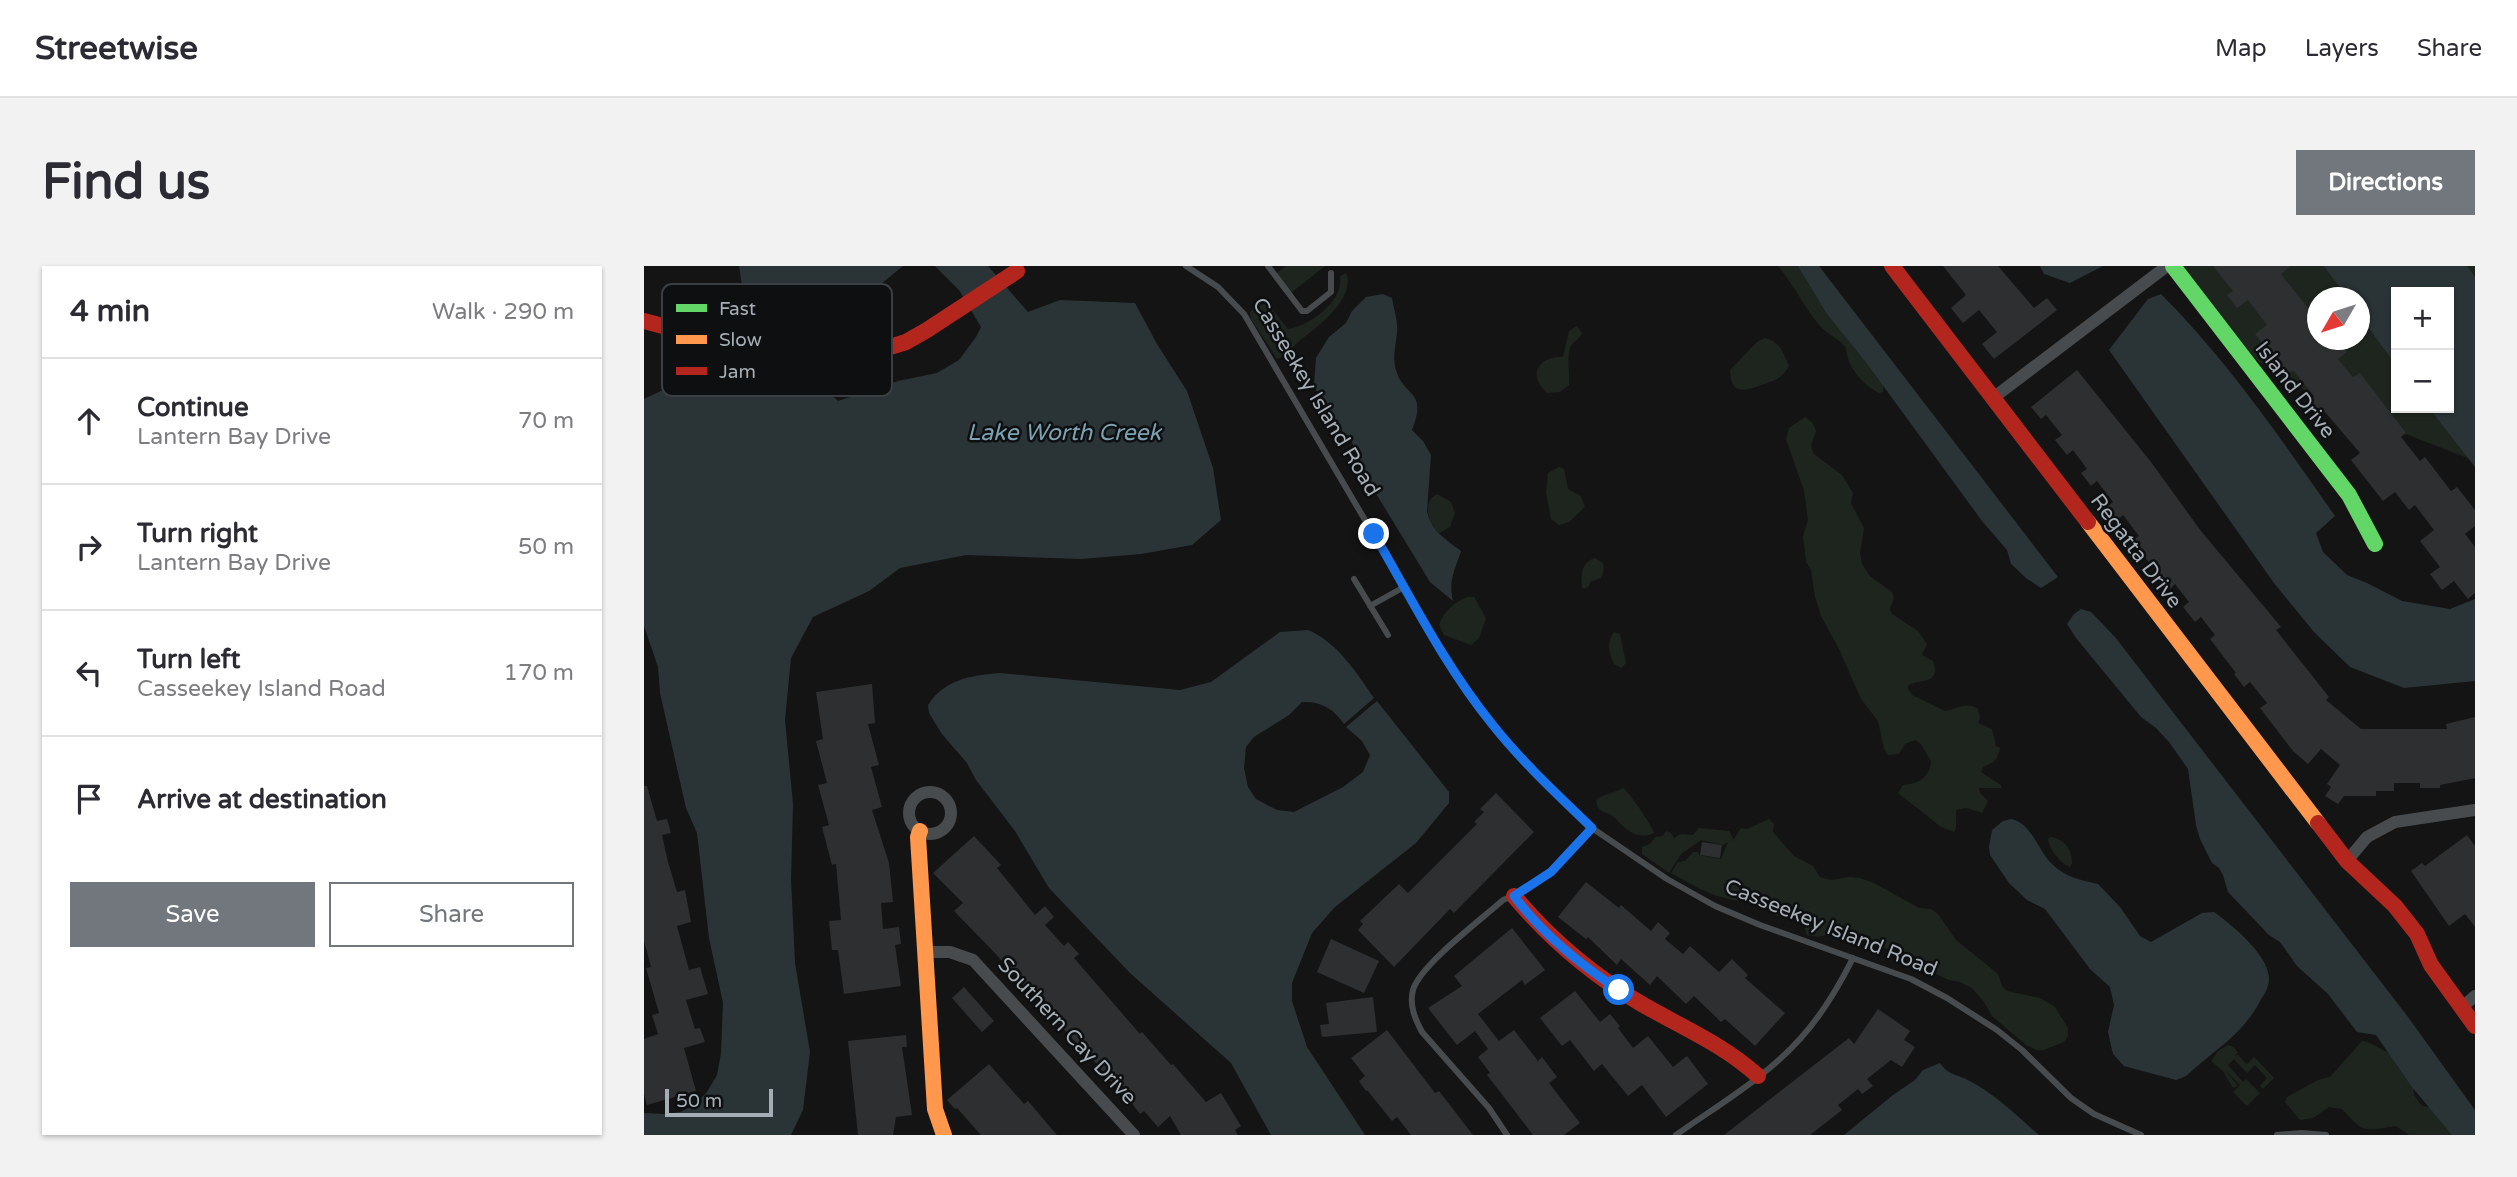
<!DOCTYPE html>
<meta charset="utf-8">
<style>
body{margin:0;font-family:"Varela Round",sans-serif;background:#f2f2f3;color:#2b2b33}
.controls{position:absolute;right:21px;top:21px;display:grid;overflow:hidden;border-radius:0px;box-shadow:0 2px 5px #0004}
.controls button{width:63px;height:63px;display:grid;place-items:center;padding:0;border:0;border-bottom:2px solid #e1e1e2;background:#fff;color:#2b2b33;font:35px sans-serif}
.compass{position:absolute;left:1663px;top:21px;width:63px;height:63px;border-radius:50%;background:#fff;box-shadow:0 2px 5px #0004;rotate:231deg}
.scale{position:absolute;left:21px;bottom:18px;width:108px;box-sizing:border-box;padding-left:7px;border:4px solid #a5adb5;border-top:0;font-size:19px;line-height:24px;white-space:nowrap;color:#a5adb5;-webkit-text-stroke:5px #0e0f10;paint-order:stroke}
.stop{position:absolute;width:21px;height:21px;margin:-16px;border:5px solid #1a73e8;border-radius:50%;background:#fff}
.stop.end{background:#1a73e8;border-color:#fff;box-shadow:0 2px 7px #0008}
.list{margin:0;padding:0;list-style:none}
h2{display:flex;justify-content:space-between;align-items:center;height:91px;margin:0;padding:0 28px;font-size:30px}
h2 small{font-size:23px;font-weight:400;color:#7c7c81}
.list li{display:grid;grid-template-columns:46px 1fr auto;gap:21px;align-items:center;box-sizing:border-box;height:126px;padding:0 28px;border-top:2px solid #e1e1e2}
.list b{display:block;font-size:26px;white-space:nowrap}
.list p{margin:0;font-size:23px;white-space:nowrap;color:#7c7c81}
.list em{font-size:23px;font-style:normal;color:#7c7c81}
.actions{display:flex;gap:14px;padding:21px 28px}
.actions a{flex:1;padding:16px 0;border:2px solid #72777d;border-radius:0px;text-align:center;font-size:24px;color:#72777d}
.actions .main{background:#72777d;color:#fff}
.icon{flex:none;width:38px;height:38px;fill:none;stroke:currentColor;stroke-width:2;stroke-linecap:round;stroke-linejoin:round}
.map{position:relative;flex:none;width:1831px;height:869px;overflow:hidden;border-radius:0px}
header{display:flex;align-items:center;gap:42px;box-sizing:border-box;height:98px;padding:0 35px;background:#fff;border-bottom:2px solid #e1e1e2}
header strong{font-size:33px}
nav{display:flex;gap:38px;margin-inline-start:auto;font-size:24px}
.intro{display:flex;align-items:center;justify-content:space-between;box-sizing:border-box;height:168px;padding:0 42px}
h1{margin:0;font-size:49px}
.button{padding:18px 32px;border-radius:0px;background:#72777d;color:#fff;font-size:24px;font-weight:700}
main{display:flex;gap:42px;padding:0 42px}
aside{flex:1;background:#fff;border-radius:0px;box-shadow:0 2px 5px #0004}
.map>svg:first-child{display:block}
.green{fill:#1e251e;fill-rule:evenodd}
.water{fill:#2a3437}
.building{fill:#2e2f30}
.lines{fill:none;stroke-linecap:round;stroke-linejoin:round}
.lane{stroke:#484b4d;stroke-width:6}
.street{stroke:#484b4d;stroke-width:12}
.fast{stroke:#63d668;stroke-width:16}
.slow{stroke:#ff974d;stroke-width:16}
.jam{stroke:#b3261e;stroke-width:16}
.route{stroke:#1a73e8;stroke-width:9}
.labels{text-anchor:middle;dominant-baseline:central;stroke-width:5;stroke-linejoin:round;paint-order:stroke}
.street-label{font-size:21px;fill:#a5adb5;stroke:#0e0f10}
.water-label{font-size:23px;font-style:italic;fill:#7ca1b0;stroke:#0e0f10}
.key{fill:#0e0f10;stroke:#3b3e42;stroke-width:2}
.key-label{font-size:19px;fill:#a5adb5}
</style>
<header>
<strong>Streetwise</strong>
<nav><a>Map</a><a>Layers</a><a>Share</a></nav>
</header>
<div class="intro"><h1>Find us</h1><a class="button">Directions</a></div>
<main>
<aside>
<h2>4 min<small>Walk · 290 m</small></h2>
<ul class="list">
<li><svg class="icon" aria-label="ahead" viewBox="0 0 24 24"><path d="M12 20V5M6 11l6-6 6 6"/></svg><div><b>Continue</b><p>Lantern Bay Drive</p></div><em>70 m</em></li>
<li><svg class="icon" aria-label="right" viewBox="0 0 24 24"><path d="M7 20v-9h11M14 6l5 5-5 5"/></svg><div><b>Turn right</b><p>Lantern Bay Drive</p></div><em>50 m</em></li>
<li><svg class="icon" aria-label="left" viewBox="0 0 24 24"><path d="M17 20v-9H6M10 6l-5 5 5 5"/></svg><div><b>Turn left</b><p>Casseekey Island Road</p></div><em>170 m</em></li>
<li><svg class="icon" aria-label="arrive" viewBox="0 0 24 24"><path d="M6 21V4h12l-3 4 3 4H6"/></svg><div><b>Arrive at destination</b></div></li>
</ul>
<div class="actions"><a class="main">Save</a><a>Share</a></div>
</aside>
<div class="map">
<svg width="1831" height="869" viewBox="0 0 1831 869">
<rect width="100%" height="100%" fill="#141414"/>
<path class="green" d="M 642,0 L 681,0 L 643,30 L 628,11 Z
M 1134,0 L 1162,0 L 1239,114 L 1239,126 L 1235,127 C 1219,119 1203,101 1202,82 C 1195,72 1184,69 1176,60 C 1160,41 1150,19 1134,0 Z
M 1518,0 L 1831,0 L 1831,195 L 1680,136 L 1615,96 L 1563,52 ZM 1752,26 L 1805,26 L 1805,142 L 1752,142 ZM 1674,32 L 1716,32 L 1716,74 L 1674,74 Z
M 702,7 C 712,31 676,59 659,72 C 649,79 645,89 633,93 L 607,53 L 606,46 L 614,39 L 624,38 L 644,63 C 667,59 700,35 696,10 Z
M 933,60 L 938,67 C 935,74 930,75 927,80 C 922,88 926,107 925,119 L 916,126 L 903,127 C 883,109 894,90 919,91 L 925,65 Z
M 1121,72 C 1135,75 1140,87 1145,100 C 1136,116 1127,115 1112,121 C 1094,127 1087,124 1086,104 L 1113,76 Z
M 1161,151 L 1169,157 L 1172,165 L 1167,180 L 1170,188 L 1198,209 L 1209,227 L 1207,237 L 1220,262 L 1216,287 L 1218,298 L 1226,310 L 1248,326 L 1250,332 L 1246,343 L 1248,348 L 1274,365 L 1283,378 L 1278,389 L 1289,395 C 1297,418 1278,413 1264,419 L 1264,423 L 1268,429 L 1301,445 C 1313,443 1322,435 1334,443 L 1336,452 L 1334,457 L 1348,463 L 1352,480 L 1356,482 C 1354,494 1349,497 1339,501 L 1337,506 L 1357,519 L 1357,522 L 1335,522 L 1336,527 L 1344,535 L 1338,547 L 1322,542 L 1312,544 L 1312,562 L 1310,566 L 1297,561 L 1254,527 L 1259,519 C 1274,518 1286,512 1287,495 L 1277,478 L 1271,474 L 1261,478 L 1255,488 L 1244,489 L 1240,483 L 1234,455 L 1217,433 L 1195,383 L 1177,350 L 1171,331 L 1167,304 L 1162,296 L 1159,270 L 1164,254 L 1160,225 L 1142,173 L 1145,162 Z
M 915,201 L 920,203 L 924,223 L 937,230 L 941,241 L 925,256 L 915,259 L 907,253 L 902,227 L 904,207 Z
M 793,228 L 807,236 L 811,247 L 806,261 L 795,267 C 785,258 777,236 793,228 Z
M 951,292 L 959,297 L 960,303 L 957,312 L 946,316 L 945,320 L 940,323 L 938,321 C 937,309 937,296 951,292 Z
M 824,331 L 830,331 L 842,352 L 835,372 L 827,379 L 800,369 L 795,359 C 799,346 811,335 824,331 Z
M 970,366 L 976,368 L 982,397 L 977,402 L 970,398 C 965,387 962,377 970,366 Z
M 979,522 C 985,526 1009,561 1010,567 C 993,575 981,563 971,552 C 963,544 954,549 952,534 C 959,528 970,527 979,522 Z
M 1125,553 L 1130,558 L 1129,566 L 1150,590 L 1169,600 L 1176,611 L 1187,614 L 1206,611 L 1216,612 L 1230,617 L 1275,642 L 1287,643 L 1294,648 L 1312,674 L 1354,708 L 1358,720 L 1363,725 L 1396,732 L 1411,741 L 1424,762 L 1424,770 L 1420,776 L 1400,784 L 1393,784 L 1382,779 L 1348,750 L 1340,736 L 1328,722 L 1316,716 L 1305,714 L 1286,705 L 1286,696 L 1258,693 L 1248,684 L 1215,675 L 1198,663 L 1192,662 C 1182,671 1176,672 1163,669 L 1157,651 L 1133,650 L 1126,646 L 1120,637 C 1079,636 1062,627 1027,607 L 1034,596 L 1041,595 L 1049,586 L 1054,586 L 1055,589 L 1077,593 L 1084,576 L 1090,573 L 1097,562 L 1103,563 Z
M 1055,562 L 1085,565 L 1089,573 L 1079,579 L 1057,574 L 1037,588 L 1025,607 L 998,588 L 998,581 L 1006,578 L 1011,571 L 1019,570 L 1022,565 L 1027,567 L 1030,572 L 1037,568 L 1049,569 Z
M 1407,571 C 1422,574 1428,584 1428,598 L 1426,601 C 1417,598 1405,583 1404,573 Z
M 1718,775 C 1727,776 1731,780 1739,784 C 1754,791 1755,789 1768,802 L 1770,829 L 1778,840 L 1790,842 L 1815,869 L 1765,869 L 1752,860 C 1719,865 1721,868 1698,843 L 1685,841 L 1669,852 L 1656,854 L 1641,836 L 1643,831 L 1674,814 L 1686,811 Z
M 1584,779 L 1590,781 L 1594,787 L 1590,790 L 1594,789 L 1603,798 L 1610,791 L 1630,812 L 1619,823 L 1616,820 L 1623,812 L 1611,799 L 1603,807 L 1590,793 L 1584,799 L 1599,816 L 1602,813 L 1616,827 L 1603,840 L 1589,826 L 1596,819 L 1580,803 L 1594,820 L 1589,822 L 1579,805 L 1567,795 L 1574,785 Z"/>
<path class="water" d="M 95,0 L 259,0 L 179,65 L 176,105 L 180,123 L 194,135 L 254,115 L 293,107 L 315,94 L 332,71 L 337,61 L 315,24 L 291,0 L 344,0 L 384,46 L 416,34 L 491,37 L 513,78 L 543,125 L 569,202 L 577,254 L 548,279 L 497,288 L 437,293 L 322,289 L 256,302 L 225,325 L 169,351 L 147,392 L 141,454 L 149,538 L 147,613 L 151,697 L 166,786 L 159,844 L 147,869 L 0,869 L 0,847 L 21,848 L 36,846 L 49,840 L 63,826 L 73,809 L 77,787 L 79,737 L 65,672 L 53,567 L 42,542 L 16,427 L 14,401 L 0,360 L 0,133 L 59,105 L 89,102 L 99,93 L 103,51 Z
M 1154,0 L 1175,0 L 1414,311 L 1397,322 L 1382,312 L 1367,298 L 1363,284 L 1338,255 L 1221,95 L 1183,48 Z
M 1396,0 L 1459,0 L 1426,17 L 1400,8 Z
M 1680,0 L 1823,0 L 1831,11 L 1831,201 L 1785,142 L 1805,142 L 1805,26 L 1752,26 L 1752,99 L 1716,50 L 1716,32 L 1703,31 Z
M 739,28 L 748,32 C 750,44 754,54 753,66 C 752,80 748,90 752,104 C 760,132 784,123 768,164 L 779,175 L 787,189 L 783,245 C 788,267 802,273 817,285 C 811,304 804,314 809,335 L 786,316 L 720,208 L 708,176 L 682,147 L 670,119 L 672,92 L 685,71 L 702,57 L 708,45 L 722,31 Z
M 1517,28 C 1584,95 1637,173 1691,250 L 1672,267 L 1679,286 L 1703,309 L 1723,317 L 1758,335 L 1806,343 L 1831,333 L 1831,415 L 1760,422 L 1706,401 L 1670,366 L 1630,317 L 1465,84 L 1504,33 Z
M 1437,343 L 1447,346 L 1471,371 L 1764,751 L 1831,844 L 1831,869 L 1808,869 L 1768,821 L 1732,769 L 1713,766 L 1684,728 L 1653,700 L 1636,676 L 1625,669 L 1584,626 L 1579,609 L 1575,602 L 1568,597 L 1556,573 L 1552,559 L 1544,503 L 1525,476 L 1512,462 L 1497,451 L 1432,372 L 1423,358 L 1430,348 Z
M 664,364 C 694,377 712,406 730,432 L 700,458 C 690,443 677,435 658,436 L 645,449 L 610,471 L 602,481 L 600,502 L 604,521 L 612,533 L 633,544 L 650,546 L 699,521 L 719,506 L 726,489 L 718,475 L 702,461 L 733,435 L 805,526 L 805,537 L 772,577 L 691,641 L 668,667 L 648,717 L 648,735 L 663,781 L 721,869 L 627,869 L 587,797 L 486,707 L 405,622 L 371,565 L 332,514 L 323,497 L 298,468 L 285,447 L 284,439 C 301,413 326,410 355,407 L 536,424 L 567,416 L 636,366 Z
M 1367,553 C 1388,557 1394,585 1408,598 C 1421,611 1436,614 1454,618 L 1476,641 L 1496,670 L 1507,676 L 1558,647 L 1570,646 C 1588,659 1624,688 1625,712 C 1625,723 1620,728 1615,737 C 1598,769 1568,786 1542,810 L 1532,814 L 1480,800 L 1469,788 L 1464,766 L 1470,739 L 1466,721 L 1446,703 L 1401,643 L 1383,634 L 1365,617 L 1346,589 L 1345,581 L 1348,564 L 1359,555 Z
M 1296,797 C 1304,809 1312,808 1324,814 C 1350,827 1373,850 1395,869 L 1200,869 L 1249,829 L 1271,814 L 1279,804 Z"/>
<path class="building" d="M 1299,0 L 1354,0 L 1390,42 L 1403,32 L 1413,44 L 1350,93 L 1338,78 L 1353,66 L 1335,44 L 1319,57 L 1307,42 L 1322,29 Z
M 1569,0 L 1647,0 L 1637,8 L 1674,55 L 1674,74 L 1693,74 L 1703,86 L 1694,93 L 1709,111 L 1716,107 L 1762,167 L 1757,171 L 1776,195 L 1781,191 L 1807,225 L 1813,221 L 1831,244 L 1831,260 L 1821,268 L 1831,281 L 1831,327 L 1824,333 L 1810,315 L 1798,324 L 1786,308 L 1796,301 L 1776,275 L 1790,264 L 1771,239 L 1765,244 L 1751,226 L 1739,235 L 1707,194 L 1716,187 L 1681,146 L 1675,151 L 1663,135 L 1670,130 L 1649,104 L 1644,109 L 1611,68 L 1623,59 L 1604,34 L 1593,42 L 1583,29 L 1589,25 Z
M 1433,104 L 1507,196 L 1557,265 L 1637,361 L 1632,364 L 1685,431 L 1682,434 L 1717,463 L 1803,463 L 1802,458 L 1831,451 L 1831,512 L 1796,519 L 1796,522 L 1776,522 L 1776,517 L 1750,517 L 1750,525 L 1732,525 L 1732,530 L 1700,530 L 1694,538 L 1681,530 L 1687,521 L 1683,518 L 1696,499 L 1677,483 L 1664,498 L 1649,485 L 1616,442 L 1623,437 L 1606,416 L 1600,421 L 1590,408 L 1592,407 L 1566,373 L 1571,369 L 1557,351 L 1551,356 L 1539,341 L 1545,336 L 1531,318 L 1526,323 L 1488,275 L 1495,270 L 1479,249 L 1473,254 L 1463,241 L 1469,236 L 1453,215 L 1447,220 L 1437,207 L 1443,203 L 1429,184 L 1423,189 L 1411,174 L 1418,169 L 1402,149 L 1397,153 L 1387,141 Z
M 228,418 L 231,457 L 224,458 L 235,499 L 227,501 L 238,541 L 228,544 L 245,597 L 249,636 L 237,637 L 239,663 L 255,661 L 257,678 L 251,679 L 257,720 L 200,728 L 194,684 L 188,684 L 185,655 L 197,654 L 192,598 L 188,599 L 178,561 L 185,559 L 174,519 L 183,517 L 172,475 L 179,473 L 172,426 Z
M 0,520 L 3,520 L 13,555 L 23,553 L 27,567 L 18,569 L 24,596 L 33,626 L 41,624 L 47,656 L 33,660 L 45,704 L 56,701 L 64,728 L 42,734 L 51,763 L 56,762 L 61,776 L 40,782 L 52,825 L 3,839 L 0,828 L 0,773 L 14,768 L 8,749 L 15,747 L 2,702 L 7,701 L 0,675 Z
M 852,527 L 890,566 L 810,647 L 806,643 L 750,701 L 714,664 L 719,658 L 716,655 L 755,618 L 764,627 L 833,558 L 830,556 L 840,546 L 836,543 Z
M 1823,569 L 1831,580 L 1831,661 L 1821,648 L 1805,660 L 1767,605 L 1778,597 L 1781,600 Z
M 330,570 L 357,599 L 353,602 L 391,649 L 401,640 L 410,651 L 401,659 L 420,680 L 424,676 L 435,688 L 430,692 L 496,768 L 498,766 L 527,799 L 529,798 L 562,836 L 577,827 L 597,860 L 591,864 L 594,869 L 537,869 L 526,850 L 514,861 L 500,845 L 496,848 L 471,815 L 469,818 L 437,779 L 435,780 L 348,684 L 310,645 L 319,637 L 289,607 Z
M 1058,576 L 1078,579 L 1076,592 L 1056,589 Z
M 942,616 L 975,642 L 977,639 L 1007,665 L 1014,656 L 1026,667 L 1021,673 L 1039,688 L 1046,680 L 1075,706 L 1088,693 L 1104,709 L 1101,712 L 1141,747 L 1111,780 L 1081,753 L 1077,756 L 1050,730 L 1042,738 L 1013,710 L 1006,719 L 977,693 L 973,699 L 944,671 L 942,673 L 914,651 Z
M 868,662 L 901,704 L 881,719 L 878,714 L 834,748 L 855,775 L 870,764 L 894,795 L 898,791 L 913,811 L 905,817 L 936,857 L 920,869 L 889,869 L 843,809 L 846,807 L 834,791 L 844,783 L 831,765 L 813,779 L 784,742 L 818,720 L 810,710 Z
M 687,673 L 735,695 L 720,727 L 673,706 Z
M 320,721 L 350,755 L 338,766 L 308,732 Z
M 931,725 L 956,756 L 966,748 L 976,760 L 974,762 L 989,782 L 1004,770 L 1029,801 L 1043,790 L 1064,818 L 1022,851 L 998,819 L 984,830 L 958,798 L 950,805 L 926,774 L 918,780 L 896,752 Z
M 729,731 L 733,766 L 678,771 L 676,759 L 685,758 L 682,737 Z
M 1234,743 L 1266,765 L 1260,774 L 1271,781 L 1258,801 L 1247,794 L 1223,813 L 1229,820 L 1218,828 L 1214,823 L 1194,839 L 1198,844 L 1166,869 L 1080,869 L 1205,772 L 1210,778 Z
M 743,764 L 791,827 L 795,825 L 829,869 L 767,869 L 753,851 L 748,855 L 723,824 L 722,825 L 715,815 L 721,810 L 707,792 Z
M 262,769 L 263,781 L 258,781 L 268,849 L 252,851 L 249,869 L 214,869 L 204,775 Z
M 345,798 L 380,838 L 384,835 L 413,869 L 337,869 L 313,842 L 311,843 L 303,834 Z"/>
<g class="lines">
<path class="lane" d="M 542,0 L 574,21 L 600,48 L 805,397 L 847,457 L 882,496 L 948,562 L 1023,613 L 1071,640 L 1116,659 L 1267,713 L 1303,732 L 1353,764 L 1378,784 L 1427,832 L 1450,848 L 1497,869
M 624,0 L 658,45 L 663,45 L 687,26 L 687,7
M 710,313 L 744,369
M 726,340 L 760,321
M 863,869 L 845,842 L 778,766 C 771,753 765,739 769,724 C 776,699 838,653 859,634 C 896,620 923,592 948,562
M 1032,869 C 1074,839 1121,812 1156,773 C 1177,750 1195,720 1209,692
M 1633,869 L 1658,867 L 1682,869"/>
<path class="street" d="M 1349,132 L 1523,0
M265 547a21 21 0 1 1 42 0a21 21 0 1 1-42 0Z
M 1703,595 L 1723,571 L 1751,556 L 1831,544
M 281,686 L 306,686 L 329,694 L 490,869
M 1817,742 L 1831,730"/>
<path class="fast" d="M 1529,0 L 1705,229 L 1731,278"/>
<path class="slow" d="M 1444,256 L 1674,557
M 276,565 L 274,571 L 291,843 L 300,869"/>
<path class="jam" d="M 1248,0 L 1444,256
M 0,55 L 67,73 L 218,84 L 246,81 L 262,76 L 283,64 L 373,5
M 1674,557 L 1703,595 L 1751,640 L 1773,668 L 1787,699 L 1831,760
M 870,630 C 906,673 947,708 996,737 C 1037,761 1079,778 1114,810"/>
</g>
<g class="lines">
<path class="route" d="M 730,268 C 767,332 801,400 848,458 C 878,496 914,529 948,562 L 907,606 L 870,630 C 899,669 935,698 975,724"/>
</g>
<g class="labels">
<g class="street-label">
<text transform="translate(1651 124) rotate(52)">Island Drive</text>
<text transform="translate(672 131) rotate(59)">Casseekey Island Road</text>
<text transform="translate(1492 285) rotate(53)">Regatta Drive</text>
<text transform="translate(1187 662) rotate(22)">Casseekey Island Road</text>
<text transform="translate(423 765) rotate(47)">Southern Cay Drive</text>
</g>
<g class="water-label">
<text x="420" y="167">Lake Worth Creek</text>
</g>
</g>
<rect x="18" y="18" width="230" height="112" rx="10" class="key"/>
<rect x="32" y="38" width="31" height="8" fill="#63d668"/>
<rect x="32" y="69" width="31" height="9" fill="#ff974d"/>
<rect x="32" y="101" width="31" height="8" fill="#b3261e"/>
<g class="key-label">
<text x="75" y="49">Fast</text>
<text x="75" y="80">Slow</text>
<text x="75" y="112">Jam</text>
</g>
</svg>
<div class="controls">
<button>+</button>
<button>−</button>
</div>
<svg class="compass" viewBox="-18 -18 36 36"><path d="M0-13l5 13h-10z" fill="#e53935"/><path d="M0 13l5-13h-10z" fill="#7c7c81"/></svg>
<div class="scale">50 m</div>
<div class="stop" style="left:975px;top:724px"></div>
<div class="stop end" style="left:730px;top:268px"></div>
</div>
</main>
